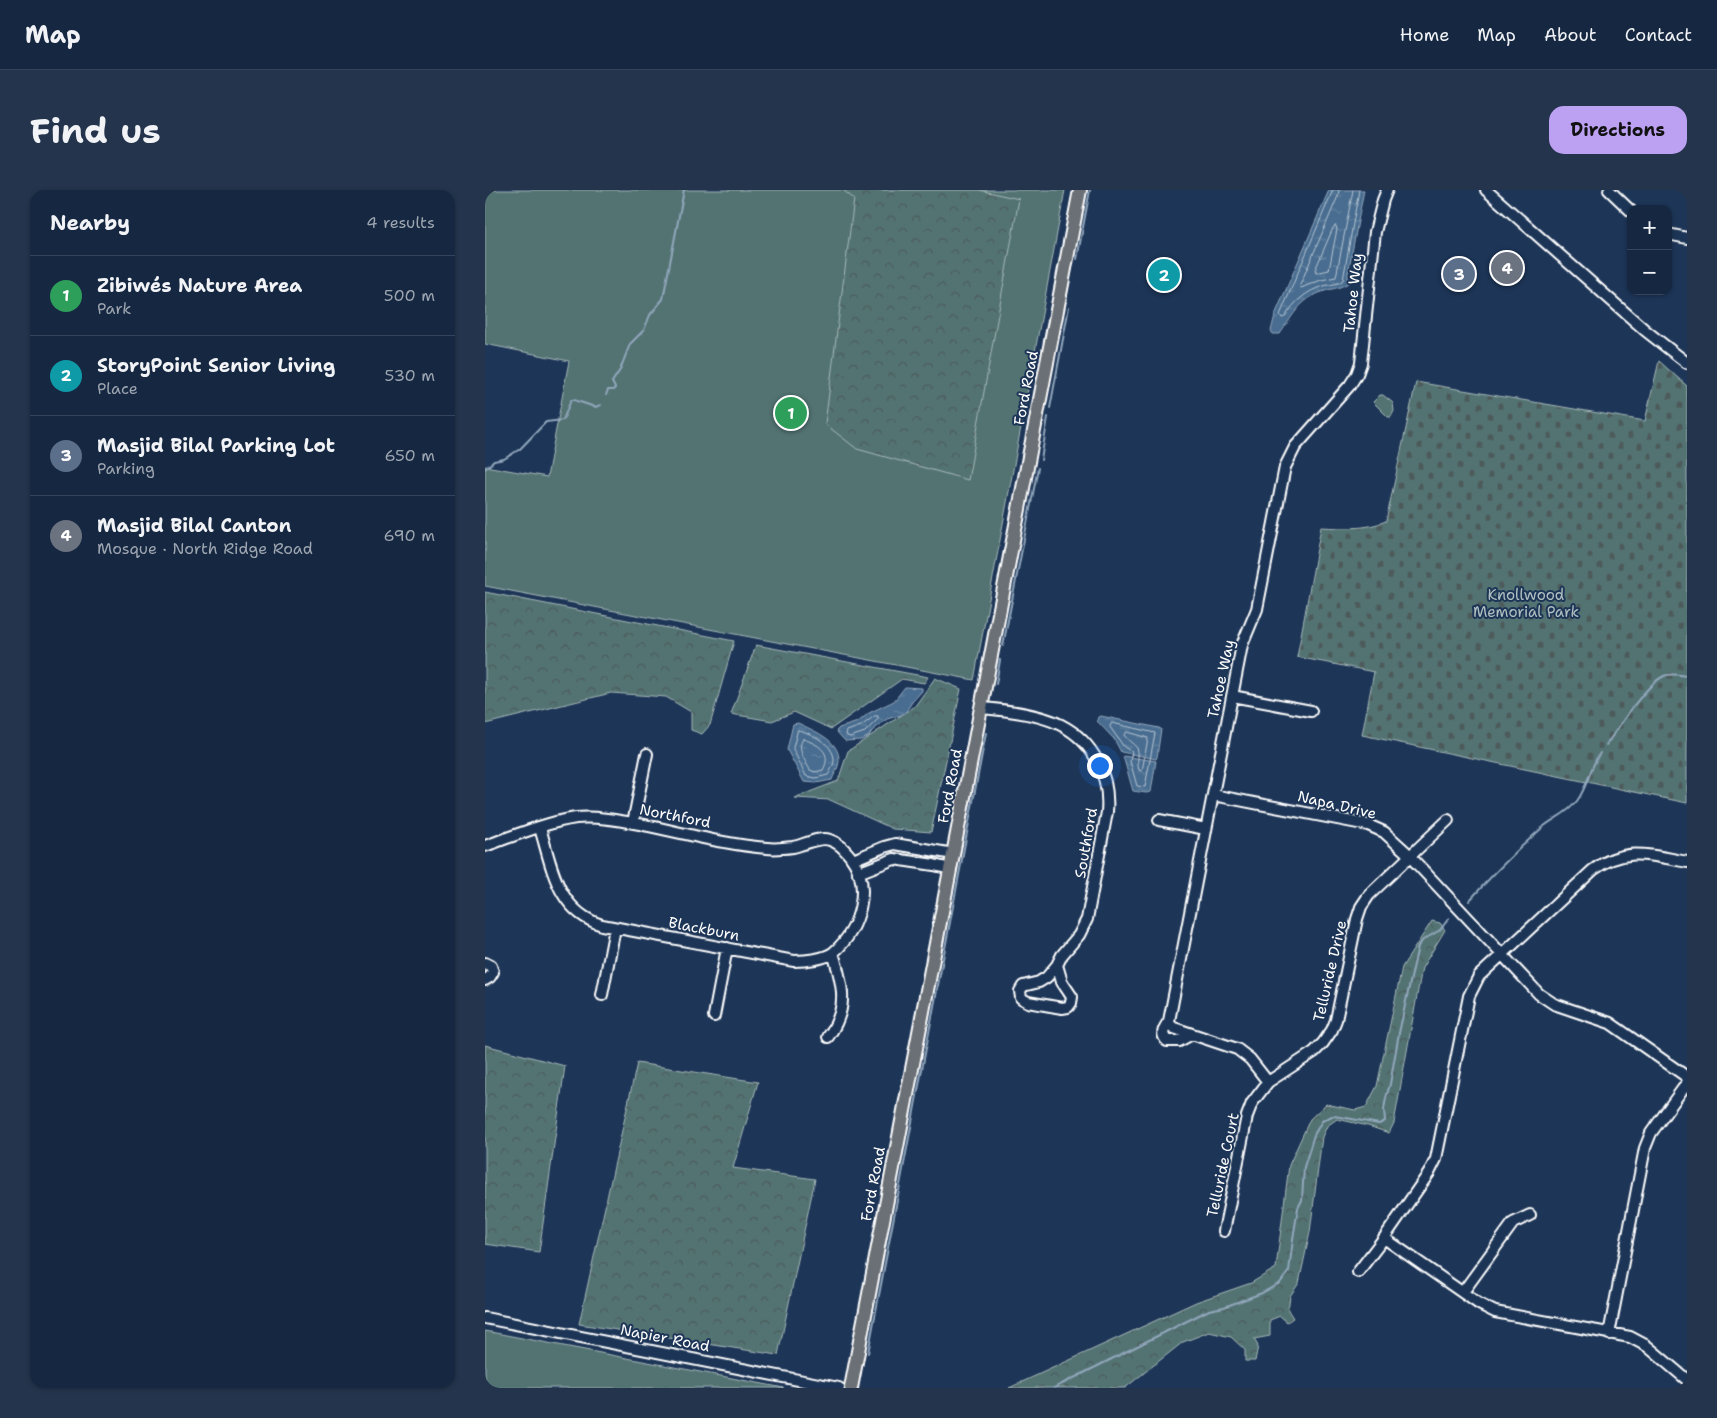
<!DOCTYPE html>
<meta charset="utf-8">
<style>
body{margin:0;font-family:"Shantell Sans",sans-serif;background:#23344c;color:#f1f3f6}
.controls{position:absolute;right:15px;top:15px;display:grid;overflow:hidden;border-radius:10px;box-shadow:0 1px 4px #0004}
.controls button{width:45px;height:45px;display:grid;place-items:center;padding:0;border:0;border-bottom:1px solid #35445a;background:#162841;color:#f1f3f6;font:25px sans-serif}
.you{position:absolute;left:614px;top:575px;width:18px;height:18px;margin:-12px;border:4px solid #fff;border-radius:50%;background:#1a73e8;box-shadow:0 0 0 8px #1a73e833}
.badge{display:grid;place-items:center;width:32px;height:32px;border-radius:50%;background:#bca0f2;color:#fff;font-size:16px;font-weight:700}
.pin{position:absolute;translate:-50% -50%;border:2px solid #fff;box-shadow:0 1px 5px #0006}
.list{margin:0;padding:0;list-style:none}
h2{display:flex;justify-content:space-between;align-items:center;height:65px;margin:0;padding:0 20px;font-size:21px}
h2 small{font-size:16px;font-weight:400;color:#9ea6b1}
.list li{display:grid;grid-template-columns:32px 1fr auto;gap:15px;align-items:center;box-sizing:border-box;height:80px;padding:0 20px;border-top:1px solid #35445a}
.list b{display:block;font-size:19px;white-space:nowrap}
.list p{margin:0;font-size:16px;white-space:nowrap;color:#9ea6b1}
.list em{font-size:16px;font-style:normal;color:#9ea6b1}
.map{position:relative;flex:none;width:1202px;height:1198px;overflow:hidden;border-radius:15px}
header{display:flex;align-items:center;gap:30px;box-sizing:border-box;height:70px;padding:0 25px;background:#162841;border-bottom:1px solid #35445a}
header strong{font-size:24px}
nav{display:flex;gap:28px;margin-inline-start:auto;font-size:18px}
.intro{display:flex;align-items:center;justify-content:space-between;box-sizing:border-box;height:120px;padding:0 30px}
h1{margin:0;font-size:35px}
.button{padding:12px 22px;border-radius:15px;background:#bca0f2;color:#111;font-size:18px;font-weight:700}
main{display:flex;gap:30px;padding:0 30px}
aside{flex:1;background:#162841;border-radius:15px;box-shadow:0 1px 4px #0004}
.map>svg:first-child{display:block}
.green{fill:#527373;stroke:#a8b9b9}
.forest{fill:url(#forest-crowns);stroke:#a8b9b9}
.cemetery{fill:url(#cemetery-stones);stroke:#a8b9b9}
.water{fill:url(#water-ripples);stroke:#92a7bc}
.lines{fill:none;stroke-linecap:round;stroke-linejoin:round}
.shore{stroke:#b6c5d3;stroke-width:1}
.stream{stroke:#92a7bc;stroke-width:2}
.minor-casing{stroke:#fff;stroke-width:14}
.major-casing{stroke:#fff;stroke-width:16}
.minor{stroke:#1d3557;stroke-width:10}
.major{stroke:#6b6f75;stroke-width:12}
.labels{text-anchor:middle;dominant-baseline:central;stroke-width:4;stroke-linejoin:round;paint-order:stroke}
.street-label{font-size:15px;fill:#fff;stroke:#1d3557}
.park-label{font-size:15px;fill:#b1c0c0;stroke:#1d3557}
</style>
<header>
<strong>Map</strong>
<nav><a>Home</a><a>Map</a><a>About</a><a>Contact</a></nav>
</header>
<div class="intro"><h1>Find us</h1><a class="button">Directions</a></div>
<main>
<aside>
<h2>Nearby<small>4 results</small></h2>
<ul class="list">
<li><span class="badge" style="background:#2e9e5b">1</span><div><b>Zibiwés Nature Area</b><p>Park</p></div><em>500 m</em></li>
<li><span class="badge" style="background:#0f9aa8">2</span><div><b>StoryPoint Senior Living</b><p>Place</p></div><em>530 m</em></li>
<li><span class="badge" style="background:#5c6f8a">3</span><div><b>Masjid Bilal Parking Lot</b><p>Parking</p></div><em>650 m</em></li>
<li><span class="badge" style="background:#6b7280">4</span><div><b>Masjid Bilal Canton</b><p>Mosque · North Ridge Road</p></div><em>690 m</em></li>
</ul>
</aside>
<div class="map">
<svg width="1202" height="1198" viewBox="0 0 1202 1198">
<defs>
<pattern id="forest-crowns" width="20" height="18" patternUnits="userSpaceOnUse" patternTransform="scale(1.25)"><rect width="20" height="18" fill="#527373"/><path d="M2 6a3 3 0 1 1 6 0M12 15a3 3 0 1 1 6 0" fill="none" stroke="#4e5a5a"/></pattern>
<pattern id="cemetery-stones" width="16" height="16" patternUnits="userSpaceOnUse" patternTransform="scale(1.25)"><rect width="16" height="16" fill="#527373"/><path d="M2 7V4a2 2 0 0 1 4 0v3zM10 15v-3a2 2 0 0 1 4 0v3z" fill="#4e5a5a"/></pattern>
<pattern id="water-ripples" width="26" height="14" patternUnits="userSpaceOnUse" patternTransform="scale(1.25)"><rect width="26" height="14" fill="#496d90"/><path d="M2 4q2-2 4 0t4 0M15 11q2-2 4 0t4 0" fill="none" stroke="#6483a1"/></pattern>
</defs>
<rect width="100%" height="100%" fill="#1d3557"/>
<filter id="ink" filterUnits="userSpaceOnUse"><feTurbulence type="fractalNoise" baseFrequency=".02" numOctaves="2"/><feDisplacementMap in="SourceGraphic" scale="10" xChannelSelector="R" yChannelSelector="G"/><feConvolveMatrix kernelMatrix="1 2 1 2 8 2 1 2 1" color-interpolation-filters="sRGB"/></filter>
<g filter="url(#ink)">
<path class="green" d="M 0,0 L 580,0 L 489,490 L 0,396 L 0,276 L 62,287 L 84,171 L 0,154 Z
M 895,205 L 898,205 L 908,213 L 909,221 L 906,227 L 903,227 L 888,212 Z
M 0,1141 L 299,1198 L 0,1198 Z"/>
<path class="forest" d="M 358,0 L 494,0 L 534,9 L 483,290 L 372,259 L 340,234 L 369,9 Z
M 0,402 L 249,451 L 225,535 L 217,544 L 206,540 L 206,522 L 181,507 L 126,503 L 0,534 Z
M 271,455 L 443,487 L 439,493 L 417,489 L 346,539 L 309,522 L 287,531 L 246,524 Z
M 450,488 L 476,499 L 446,642 L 408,639 L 345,610 L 309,608 L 353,591 L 363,561 L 430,516 Z
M 947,731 L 955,733 L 960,740 L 937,778 L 909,933 L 904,943 L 883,936 L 852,929 L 842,936 L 837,947 L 825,1042 L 814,1093 L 805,1106 L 803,1120 L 808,1128 L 802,1132 L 795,1126 L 785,1130 L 785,1146 L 769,1149 L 773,1156 L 770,1171 L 760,1171 L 760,1160 L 746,1147 L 724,1142 L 698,1152 L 640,1198 L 524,1198 L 711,1112 L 766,1093 L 791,1078 L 804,975 L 825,929 L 841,914 L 870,920 L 881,917 L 892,896 L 917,777 Z
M 0,855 L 80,876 L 54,1062 L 0,1054 Z
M 152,873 L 273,892 L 248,978 L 330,989 L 293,1165 L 94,1134 Z"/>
<path class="cemetery" d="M 1174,171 L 1202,196 L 1202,613 L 877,545 L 889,482 L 812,467 L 836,337 C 858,338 880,340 901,331 L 931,192 L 1160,231 Z"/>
<path class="water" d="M 844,0 L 879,0 L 863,83 L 863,93 C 854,99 847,98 837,102 C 815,109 807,127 795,144 L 788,144 L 786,141 L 790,125 Z
M 420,497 L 437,498 L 437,501 L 427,512 L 420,523 L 416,525 L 402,529 L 387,541 L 384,546 L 376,550 L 360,551 L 351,541 L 354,538 L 373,532 L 384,523 L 409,511 Z
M 616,526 L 674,538 L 676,539 L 672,567 L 671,569 L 636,562 L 629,549 L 612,531 L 613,527 Z
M 313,533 C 329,541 355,550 354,571 C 354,577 349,584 347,590 L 331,593 L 319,592 L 302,560 L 308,534 Z
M 638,566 L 671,571 L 666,602 L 661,603 L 648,601 Z"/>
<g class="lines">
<path class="shore" d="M 848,0 L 795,125 L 797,128 L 800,127 C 808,113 822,100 839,96 C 846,94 852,95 858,90 L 874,0
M 854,0 L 853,6 L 815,95 L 816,98 L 836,90 L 851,87 L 868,0
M 851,36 L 852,39 L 844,80 L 831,83 L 830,80 L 848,38 Z
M 390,526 L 393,526 L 393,529 L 380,542 L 365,547 L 361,545 L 362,541 L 376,536 Z
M 627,533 L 670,543 L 660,597 L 652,596 L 645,571 L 647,562 L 639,557 L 625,537 Z
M 313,540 C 326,543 349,554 349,570 C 349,575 345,581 343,585 L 331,588 L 321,586 L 308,559 Z
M 642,542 L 663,548 L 657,581 L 654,580 C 651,571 655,564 652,558 C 648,553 643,551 639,545 Z
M 318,549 C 333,554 348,562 338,580 L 330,582 L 325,580 C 320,570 311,559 318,549 Z"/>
<path class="stream" d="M 592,69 L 605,0
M 121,205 L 123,200 L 128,200 L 130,198 L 127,192 L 135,180 L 145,154 L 159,140 L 165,125 L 178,109 L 199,0
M 565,218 L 584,117
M 556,270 L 563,227
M 0,279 L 9,271 L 19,269 L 35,259 L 61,232 L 78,230 L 86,210 L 89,210 L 110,217 L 116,215
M 518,456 L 553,278
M 511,494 L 515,470
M 1121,555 C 1134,537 1160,495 1179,486 C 1185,483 1195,485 1202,486
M 984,711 C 1007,685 1032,660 1058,637 C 1069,628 1083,623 1092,611 C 1103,596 1105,577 1115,563
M 383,1163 L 501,543
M 569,1198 L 710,1127 L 724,1120 L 739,1117 L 777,1103 L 795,1093 L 804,1081 L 808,1049 L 813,1018 L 817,1010 L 819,977 L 829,945 L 837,931 L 847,926 L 856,927 L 894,934 L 900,931 L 899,919 L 901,908 L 905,894 L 914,843 L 933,756 L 938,750 L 955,740 L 964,728"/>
<g class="minor-casing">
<path id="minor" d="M 1001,0 L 1161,141 L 1202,173
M 1124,0 L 1146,21
M 1183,44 L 1202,48
M 747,506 L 826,521
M 497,518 C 520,520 555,524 576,535 C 609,552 625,586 622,622 L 602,729 L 594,745 L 577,765 L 572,775 L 562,787 L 554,792 L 538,796 L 535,801 L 536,808 L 543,812 L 577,818 L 583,817 L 586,813 L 587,807 L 577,792 L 572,775
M 728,605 L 883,635 L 899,642 L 920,661 L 1054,804 L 1069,814 L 1125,833 L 1202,887
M 674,630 L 721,639
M 148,633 L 162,564
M 0,656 C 28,646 63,632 91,628 C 113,626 137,631 159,635 C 199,643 241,655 282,658 C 290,659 300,658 308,657 C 319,655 334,646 345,650 C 354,653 359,659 365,666 C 388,696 375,739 349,762 C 341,769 320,771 309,771 L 117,735 C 72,721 67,677 55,638
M 368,670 L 399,657 L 410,654 L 469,664
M 373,683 L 409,669 L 449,675 L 466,679
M 0,773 L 6,776 L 8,782 L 5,787 L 0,790
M 117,805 L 130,738
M 229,826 L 242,758
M 684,831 C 679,838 675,844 682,851 L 694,851 L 707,844
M 343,847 C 364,818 358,795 348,763
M 783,892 L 765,869 L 752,859 L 689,838 L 685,835 L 684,831 L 757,455 L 772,419 L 800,277 L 810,257 L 865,195 L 872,184 L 876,173 L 890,42 L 898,10 L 902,0
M 739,1041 L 762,926 L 767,913 L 783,892 L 829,862 L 838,853 L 847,840 L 851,830 L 872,729 L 876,717 L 884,705 L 963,630
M 873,1082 L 899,1048
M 978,1102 L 1028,1033 L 1045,1025
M 0,1128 L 354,1198
M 1124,1144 L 1160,958 L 1166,943 L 1202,893
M 1201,1189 L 1162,1156 L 1145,1147 L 1010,1122 L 994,1114 L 899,1048 L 944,983 L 951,969 L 984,806 L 994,786 L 1108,680 C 1140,656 1166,665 1202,672"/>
</g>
<g class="major-casing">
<path id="major" d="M 366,1198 L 595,0"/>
</g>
<use href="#minor" class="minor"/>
<use href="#major" class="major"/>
</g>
</g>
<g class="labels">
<g class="street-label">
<text transform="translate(868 103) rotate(-84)">Tahoe Way</text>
<text transform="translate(541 198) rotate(-79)">Ford Road</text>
<text transform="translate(736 489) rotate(-78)">Tahoe Way</text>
<text transform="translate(465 596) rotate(-79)">Ford Road</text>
<text transform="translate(852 615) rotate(13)">Napa Drive</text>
<text transform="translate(190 626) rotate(11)">Northford</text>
<text transform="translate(601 653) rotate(-80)">Southford</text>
<text transform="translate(219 739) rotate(11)">Blackburn</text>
<text transform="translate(845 781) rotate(-77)">Telluride Drive</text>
<text transform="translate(738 975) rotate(-78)">Telluride Court</text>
<text transform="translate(388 994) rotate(-79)">Ford Road</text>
<text transform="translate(180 1148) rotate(11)">Napier Road</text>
</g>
<g class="park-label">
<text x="1041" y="405">Knollwood<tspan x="1041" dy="17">Memorial Park</tspan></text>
</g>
</g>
</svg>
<div class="controls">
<button>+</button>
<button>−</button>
</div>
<div class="you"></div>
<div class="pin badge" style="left:306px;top:223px;background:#2e9e5b">1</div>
<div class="pin badge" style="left:679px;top:85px;background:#0f9aa8">2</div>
<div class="pin badge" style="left:974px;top:84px;background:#5c6f8a">3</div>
<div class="pin badge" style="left:1022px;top:78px;background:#6b7280">4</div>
</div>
</main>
